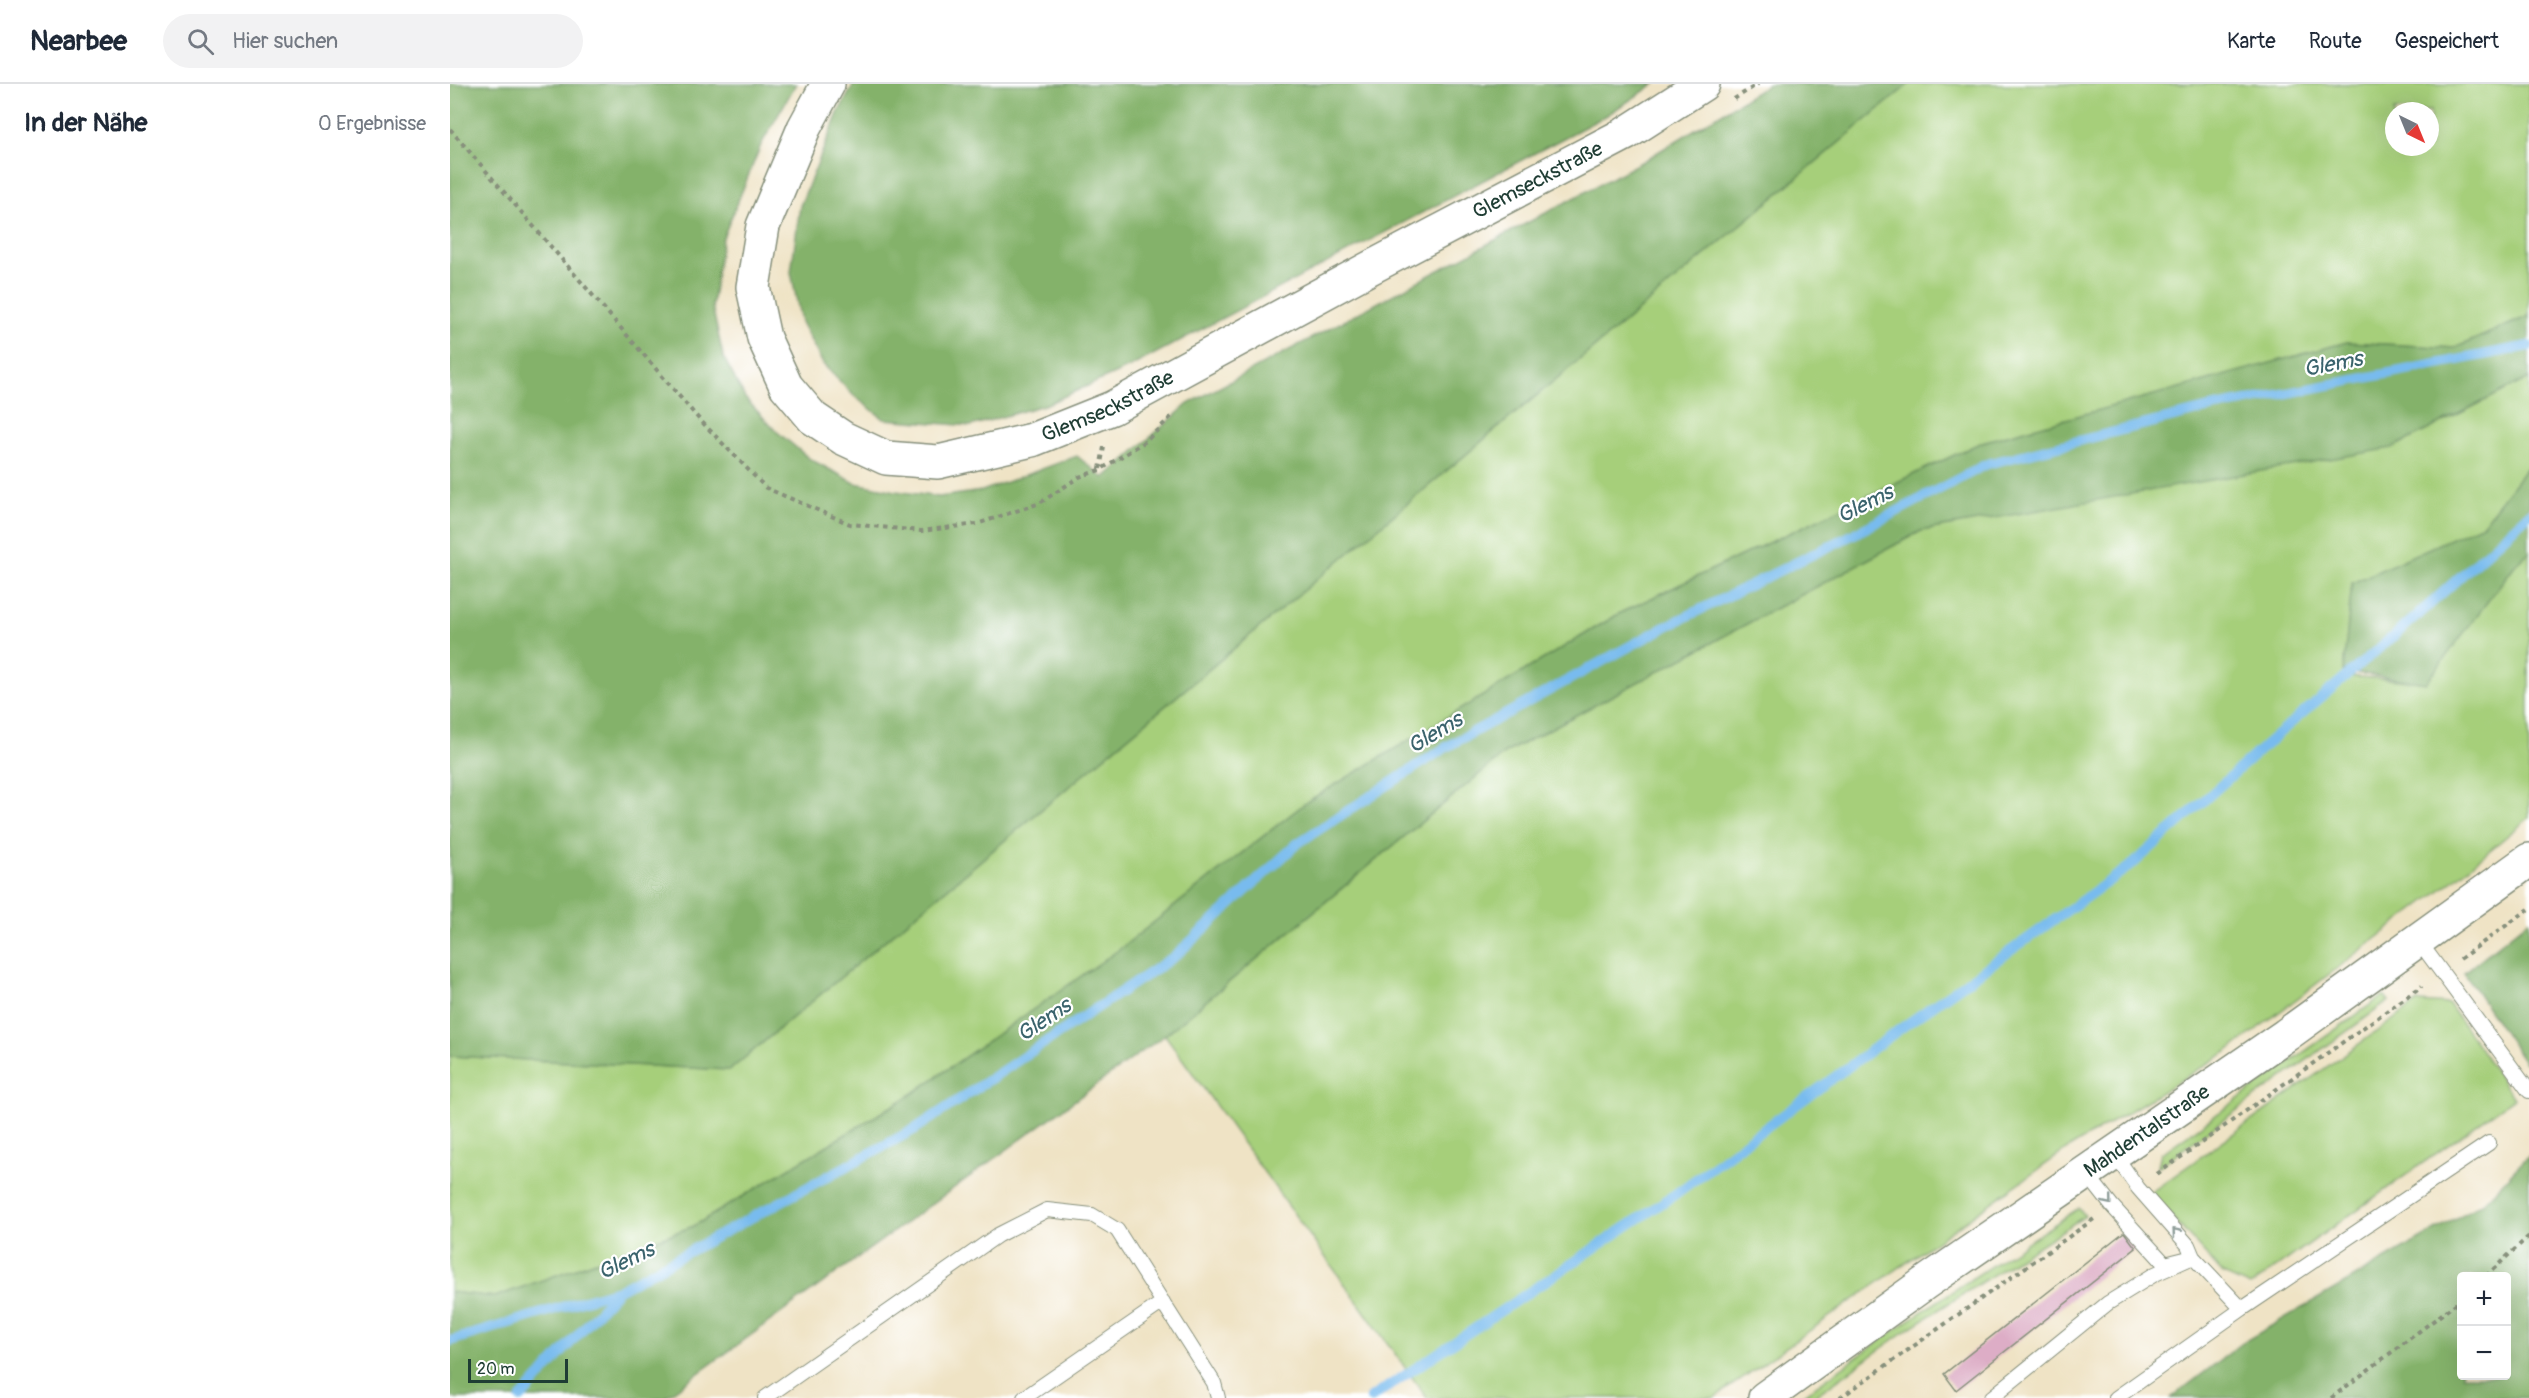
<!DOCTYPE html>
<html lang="de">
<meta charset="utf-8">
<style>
body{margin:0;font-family:Pangolin,sans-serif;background:#f2f2f3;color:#1f2937}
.controls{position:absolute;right:18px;bottom:18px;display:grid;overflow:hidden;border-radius:6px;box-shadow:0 6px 24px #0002}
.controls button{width:54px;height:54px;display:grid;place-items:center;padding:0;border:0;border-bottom:2px solid #e0e1e3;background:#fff;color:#1f2937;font:30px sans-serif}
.compass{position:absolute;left:1935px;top:18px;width:54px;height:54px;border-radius:50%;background:#fff;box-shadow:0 6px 24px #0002;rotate:137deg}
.scale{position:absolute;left:18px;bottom:15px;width:100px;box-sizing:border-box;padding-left:6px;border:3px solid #1f3d34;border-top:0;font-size:16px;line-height:21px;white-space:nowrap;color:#1f3d34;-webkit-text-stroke:4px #fff;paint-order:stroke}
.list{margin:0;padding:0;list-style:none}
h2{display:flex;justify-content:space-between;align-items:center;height:78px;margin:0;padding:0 24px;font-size:26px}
h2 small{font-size:20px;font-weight:400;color:#747a83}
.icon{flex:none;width:33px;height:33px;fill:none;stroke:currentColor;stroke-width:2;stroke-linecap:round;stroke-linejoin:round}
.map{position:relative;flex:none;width:2079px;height:1314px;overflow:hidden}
header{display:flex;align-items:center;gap:36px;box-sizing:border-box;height:84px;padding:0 30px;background:#fff;border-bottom:2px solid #e0e1e3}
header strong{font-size:28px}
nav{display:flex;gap:33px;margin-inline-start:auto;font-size:21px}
.search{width:420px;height:54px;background:#f2f2f3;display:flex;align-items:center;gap:15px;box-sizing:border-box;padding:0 21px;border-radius:33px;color:#747a83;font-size:22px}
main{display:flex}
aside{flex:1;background:#fff}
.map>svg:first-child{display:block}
.green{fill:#a6cf7a;stroke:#628657;stroke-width:1.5;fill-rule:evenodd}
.forest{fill:#84b26a;stroke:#52784f;stroke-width:1.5;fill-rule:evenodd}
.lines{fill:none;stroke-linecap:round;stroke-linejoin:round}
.stream{stroke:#78bbee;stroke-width:10}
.building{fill:#ddadc6}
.service-casing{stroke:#87907c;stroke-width:16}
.secondary-casing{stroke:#87907c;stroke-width:36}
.path{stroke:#87907c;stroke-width:4;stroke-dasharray:4.5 4.5;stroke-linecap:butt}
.service{stroke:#fff;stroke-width:14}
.secondary{stroke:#fff;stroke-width:33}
.oneway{stroke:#8f9e9a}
.labels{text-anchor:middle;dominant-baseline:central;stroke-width:4.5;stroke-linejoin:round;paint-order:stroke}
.street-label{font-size:21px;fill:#1f3d34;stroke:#fff}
.water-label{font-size:22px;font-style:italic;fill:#3a636c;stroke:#fff}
</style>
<header>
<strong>Nearbee</strong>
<div class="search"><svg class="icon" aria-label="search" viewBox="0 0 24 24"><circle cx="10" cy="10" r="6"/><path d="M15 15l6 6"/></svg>Hier suchen</div>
<nav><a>Karte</a><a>Route</a><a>Gespeichert</a></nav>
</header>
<main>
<aside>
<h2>In der Nähe<small>0 Ergebnisse</small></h2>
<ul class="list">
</ul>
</aside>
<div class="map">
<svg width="2079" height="1314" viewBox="0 0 2079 1314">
<rect width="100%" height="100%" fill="#fff"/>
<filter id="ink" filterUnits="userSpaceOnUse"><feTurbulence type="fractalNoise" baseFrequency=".0167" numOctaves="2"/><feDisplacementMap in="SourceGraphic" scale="12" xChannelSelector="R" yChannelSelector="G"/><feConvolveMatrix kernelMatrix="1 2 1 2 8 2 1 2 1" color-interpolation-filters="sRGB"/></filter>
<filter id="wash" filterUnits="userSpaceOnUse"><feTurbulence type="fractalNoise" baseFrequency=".008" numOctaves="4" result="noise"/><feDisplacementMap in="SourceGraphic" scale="24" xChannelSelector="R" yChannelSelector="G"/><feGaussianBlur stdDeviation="1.35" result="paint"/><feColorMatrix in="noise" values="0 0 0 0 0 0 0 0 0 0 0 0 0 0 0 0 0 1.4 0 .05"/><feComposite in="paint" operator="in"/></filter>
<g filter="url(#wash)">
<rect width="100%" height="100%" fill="#efe3c5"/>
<path class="green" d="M 1459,0 L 2079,0 L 2079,232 L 2005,264 L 1897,258 L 1532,358 L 1172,528 L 858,717 L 670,865 L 459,1012 L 244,1142 L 45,1213 L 0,1208 L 0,972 L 280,986 ZM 1944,27 L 1980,27 L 1980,63 L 1944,63 Z
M 2079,294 L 2079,381 L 2033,440 L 1902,499 L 1896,592 L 1976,598 L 2065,481 L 2079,468 L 2079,734 L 2001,798 L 1774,970 L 1619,1064 L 1264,1314 L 977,1314 L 715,951 L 1055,669 L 1471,447 L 1958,356 Z
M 1934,911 L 1939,917 L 1708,1083 L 1711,1070 Z
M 1968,918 L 1999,920 L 2064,1014 L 1800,1202 L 1773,1190 L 1700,1109 Z
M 1629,1124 L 1635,1132 L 1460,1244 L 1362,1314 L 1349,1314 L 1459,1236 Z"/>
<path class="forest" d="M 0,0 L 346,0 L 311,61 L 272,156 L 262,222 L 273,272 L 295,314 L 325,346 L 360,375 L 405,399 L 446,407 L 489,413 L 532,407 L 627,372 L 654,394 L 738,320 L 1195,76 L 1319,0 L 1459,0 L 280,986 L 0,972 Z
M 404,0 L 1205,0 L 1157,31 L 680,283 L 597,320 L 521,342 L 434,335 L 404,312 L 373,280 L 351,238 L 341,188 L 350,122 L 389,27 Z
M 2079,232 L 2079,294 L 1942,364 L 1471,447 L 1055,669 L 715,951 L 214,1314 L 0,1314 L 0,1208 L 45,1213 L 244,1142 L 459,1012 L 670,865 L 858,717 L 1172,528 L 1532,358 L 1897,258 L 2005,264 Z
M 2079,381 L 2079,468 L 2065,481 L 1976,599 L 1893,587 L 1902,499 L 2033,440 Z
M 2079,836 L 2079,978 L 2075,979 L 2014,889 Z
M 2079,1071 L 2079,1314 L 1721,1314 L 1795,1257 L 2034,1118 ZM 2012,1192 L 2056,1192 L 2056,1292 L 2012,1292 Z"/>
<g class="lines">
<path class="stream" d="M 0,1257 L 168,1206 L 465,1045 L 725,872 L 848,759 L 998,662 L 1213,544 L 1404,450 L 1537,380 L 1756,325 L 2079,262
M 71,1314 L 167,1207
M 921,1314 L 1224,1111 L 1450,945 L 1683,780 L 1827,651 L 1967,532 L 2079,430"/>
</g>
<g id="blocks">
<path class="building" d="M 1674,1148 L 1686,1164 L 1506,1306 L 1494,1290 Z"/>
</g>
</g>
<g filter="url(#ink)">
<use href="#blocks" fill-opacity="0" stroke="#87907c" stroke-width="1.5"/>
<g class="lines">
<g class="service-casing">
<path id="service" d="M 1968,856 L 2079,1007
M 1636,1089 L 1662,1122 L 1715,1180 L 1743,1173 L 1738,1161 L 1688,1104 L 1664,1070
M 315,1314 L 548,1151 L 597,1126 L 642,1131 L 667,1146 L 764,1299 L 768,1314
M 574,1314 L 713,1218
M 1541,1314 L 1658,1219 L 1705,1190 L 1743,1173 L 1792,1225
M 1666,1314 L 1792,1225 L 2039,1059"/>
</g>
<g class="secondary-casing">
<g id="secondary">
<path id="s1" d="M 378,0 L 354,44 L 313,142 L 303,203 L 314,254 L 336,302 L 363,334 L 393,354 L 436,374 L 488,378 L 582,356 L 662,324 L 918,185 L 1175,50 L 1253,0"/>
<path id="s2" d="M 1315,1314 L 1475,1199 L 1836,951 L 2079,776"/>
</g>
</g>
<path class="path" d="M 1284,15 L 1308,0
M 0,45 L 248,334 L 316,404 L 400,440 L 471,447 L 527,440 L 590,419 L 629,393 L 650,386 L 696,357 L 722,332
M 650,385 L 654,363
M 2010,875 L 2079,825
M 1707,1090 L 1972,902
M 2036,1192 L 2079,1152
M 1390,1314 L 1644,1135
M 1881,1314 L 2012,1215"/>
<use href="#service" class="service"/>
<use href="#secondary" class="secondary"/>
</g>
<defs><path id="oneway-chevron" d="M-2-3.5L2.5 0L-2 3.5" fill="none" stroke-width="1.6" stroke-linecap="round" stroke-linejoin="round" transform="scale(1.5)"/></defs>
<g class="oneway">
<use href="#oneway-chevron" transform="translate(1658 1117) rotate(51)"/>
<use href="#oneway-chevron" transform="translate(1726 1148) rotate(-131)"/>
</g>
</g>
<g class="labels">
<g class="street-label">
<text stroke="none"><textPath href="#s1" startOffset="1166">Glemseckstraße</textPath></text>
<text stroke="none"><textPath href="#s1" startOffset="680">Glemseckstraße</textPath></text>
<text stroke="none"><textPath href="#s2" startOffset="466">Mahdentalstraße</textPath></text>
</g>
<g class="water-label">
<text transform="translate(1883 280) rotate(-11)">Glems</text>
<text transform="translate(1415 420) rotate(-27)">Glems</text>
<text transform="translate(985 649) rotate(-31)">Glems</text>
<text transform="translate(594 936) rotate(-34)">Glems</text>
<text transform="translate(176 1177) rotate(-26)">Glems</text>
</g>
</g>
</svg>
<div class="controls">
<button>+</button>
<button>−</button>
</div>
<svg class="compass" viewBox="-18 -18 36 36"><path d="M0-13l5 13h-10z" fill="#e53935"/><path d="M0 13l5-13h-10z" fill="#747a83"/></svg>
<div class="scale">20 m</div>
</div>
</main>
